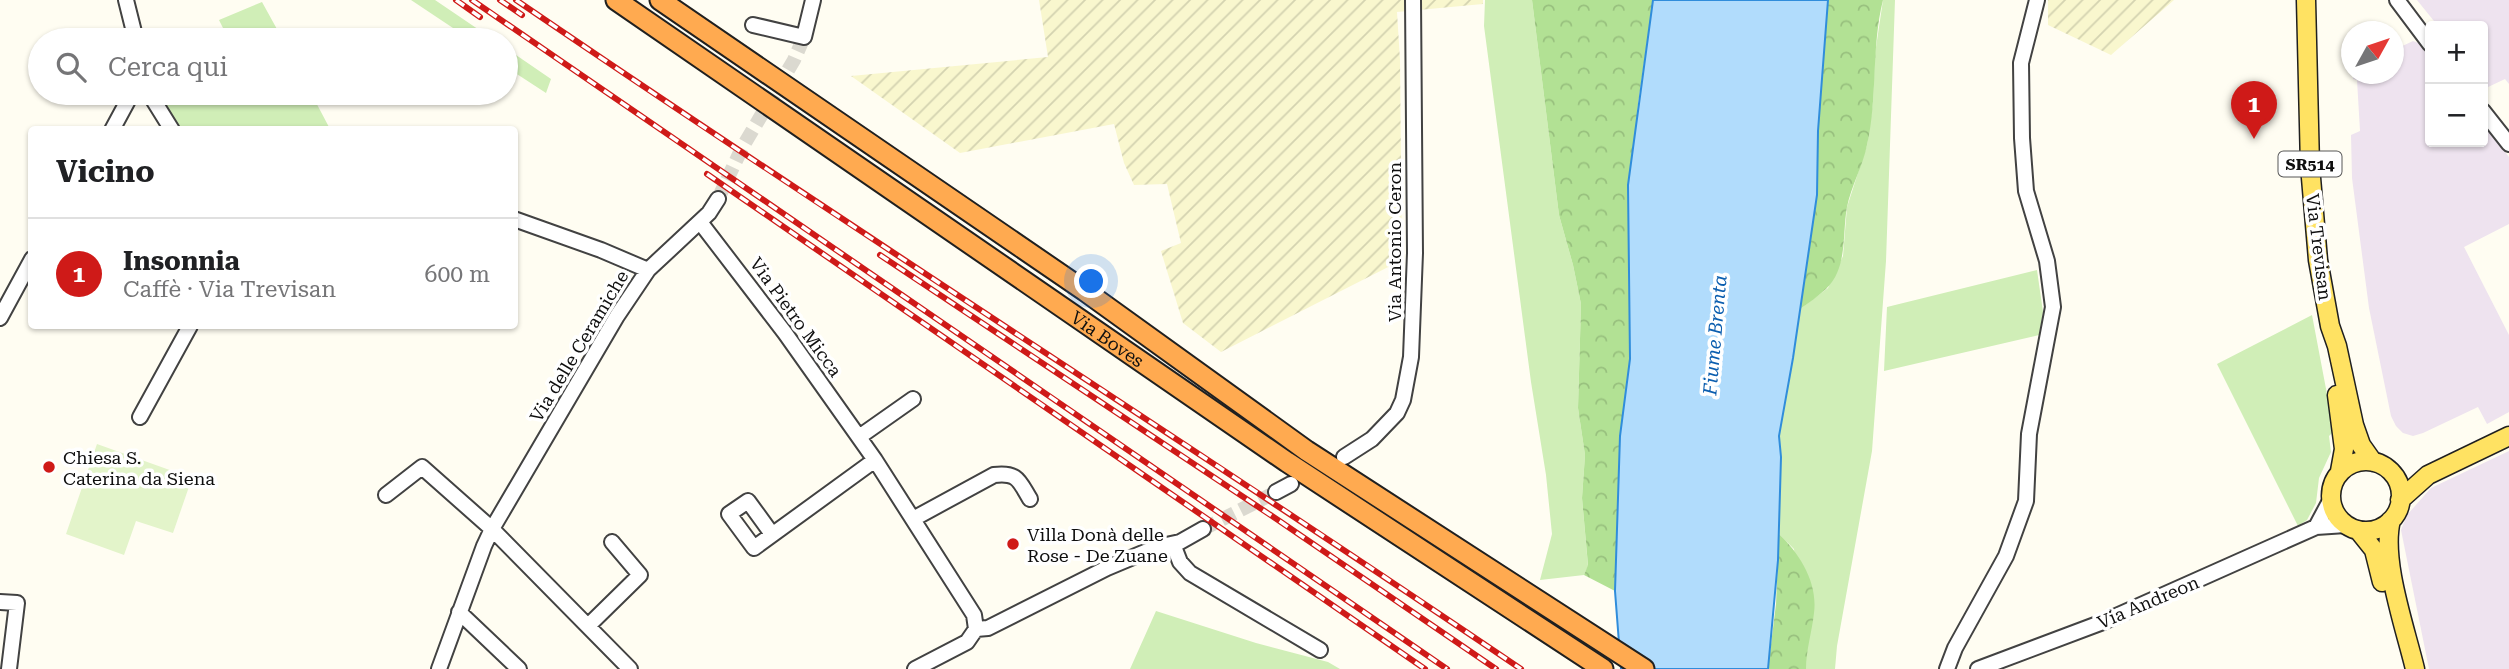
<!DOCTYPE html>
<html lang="it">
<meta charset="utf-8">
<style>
body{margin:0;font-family:"Roboto Serif",serif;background:#f6f6f6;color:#202124}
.controls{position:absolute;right:21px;top:21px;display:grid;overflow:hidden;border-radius:7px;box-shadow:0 2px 5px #0004}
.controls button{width:63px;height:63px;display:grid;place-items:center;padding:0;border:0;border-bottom:2px solid #e0e0e0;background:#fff;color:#202124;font:35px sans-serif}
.compass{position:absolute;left:2341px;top:21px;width:63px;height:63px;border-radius:50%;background:#fff;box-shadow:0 2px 5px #0004;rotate:50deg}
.you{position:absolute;left:1092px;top:282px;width:24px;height:24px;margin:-18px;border:5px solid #fff;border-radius:50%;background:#1a73e8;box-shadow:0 0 0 10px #1a73e833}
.badge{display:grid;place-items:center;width:46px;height:46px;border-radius:50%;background:#cf1a18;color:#fff;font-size:23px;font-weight:700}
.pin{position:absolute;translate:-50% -58px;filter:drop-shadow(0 2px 4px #0008)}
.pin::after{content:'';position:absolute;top:37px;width:24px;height:21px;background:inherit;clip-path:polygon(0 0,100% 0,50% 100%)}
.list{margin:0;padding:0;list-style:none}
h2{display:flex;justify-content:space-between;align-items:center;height:91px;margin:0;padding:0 28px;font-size:30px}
h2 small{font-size:23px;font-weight:400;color:#757577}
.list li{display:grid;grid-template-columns:46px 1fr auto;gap:21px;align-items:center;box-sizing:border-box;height:112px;padding:0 28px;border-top:2px solid #e0e0e0}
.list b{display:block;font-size:26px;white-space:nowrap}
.list p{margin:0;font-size:23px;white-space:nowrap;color:#757577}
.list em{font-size:23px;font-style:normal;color:#757577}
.icon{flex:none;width:38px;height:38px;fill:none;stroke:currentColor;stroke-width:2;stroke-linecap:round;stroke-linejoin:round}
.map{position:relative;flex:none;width:2509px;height:669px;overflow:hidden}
.search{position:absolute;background:#fff;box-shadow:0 2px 5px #0004;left:28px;top:28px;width:490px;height:77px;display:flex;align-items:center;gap:18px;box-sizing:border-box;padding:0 24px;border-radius:38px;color:#757577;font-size:26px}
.panel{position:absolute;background:#fff;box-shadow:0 2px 5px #0004;left:28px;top:126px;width:490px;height:203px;border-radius:7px}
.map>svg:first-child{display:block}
.industrial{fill:#eee3ef}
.farmland{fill:url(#farmland-furrows)}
.grass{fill:#d0eeb7}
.forest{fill:url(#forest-crowns)}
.pitch{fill:#e3f4ca}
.water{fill:#b1dcfc;stroke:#308ddb;stroke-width:2}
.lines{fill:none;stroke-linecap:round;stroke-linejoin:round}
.minor-tunnel{stroke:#dbd9d0;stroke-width:14;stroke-dasharray:14 7;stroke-linecap:butt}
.minor-casing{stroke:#424242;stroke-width:18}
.major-casing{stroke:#202020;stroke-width:21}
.highway-casing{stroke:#202020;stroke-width:23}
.minor{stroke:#fff;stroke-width:14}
.major{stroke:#ffe262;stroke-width:18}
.highway{stroke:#ffaa50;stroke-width:19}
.rail-casing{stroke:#cf1a18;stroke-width:6}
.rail{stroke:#fff;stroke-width:3.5;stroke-dasharray:10;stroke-linecap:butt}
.poi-dot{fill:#cf1a18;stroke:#fff;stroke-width:2.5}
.labels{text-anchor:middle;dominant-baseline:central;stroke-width:7;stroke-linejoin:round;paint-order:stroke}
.shield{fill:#fff;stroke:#575757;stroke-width:2}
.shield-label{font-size:16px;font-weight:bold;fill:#0f0f0f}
.street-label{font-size:18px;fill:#0f0f0f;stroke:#fff}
.poi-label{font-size:18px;fill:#0f0f0f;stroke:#fff;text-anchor:start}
.water-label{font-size:19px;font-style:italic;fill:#0b5eaf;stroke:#fff}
</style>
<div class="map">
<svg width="2509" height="669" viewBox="0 0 2509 669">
<defs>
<pattern id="farmland-furrows" width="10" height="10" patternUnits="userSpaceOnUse" patternTransform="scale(1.75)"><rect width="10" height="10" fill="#f9f7ce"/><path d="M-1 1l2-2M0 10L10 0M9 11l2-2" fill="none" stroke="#d4d3b0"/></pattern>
<pattern id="forest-crowns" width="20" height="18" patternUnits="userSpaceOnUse" patternTransform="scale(1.75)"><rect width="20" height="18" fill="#b2e194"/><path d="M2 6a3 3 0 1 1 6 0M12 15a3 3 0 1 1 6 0" fill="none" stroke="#98c07e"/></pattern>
</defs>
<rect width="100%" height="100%" fill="#fffdf2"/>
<path class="industrial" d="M 2417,0 L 2509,0 L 2509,84 L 2505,79 L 2486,88 L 2483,84 L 2483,26 L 2438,26 Z
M 2413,41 L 2418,43 L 2430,58 L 2430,142 L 2483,142 L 2483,124 L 2509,157 L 2509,224 L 2464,247 L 2509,335 L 2509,412 L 2487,424 L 2478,407 L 2423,433 L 2413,436 L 2403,433 L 2396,426 L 2391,416 L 2369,308 L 2352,178 L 2351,135 L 2360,131 L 2357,80 L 2353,79 L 2354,74 L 2394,74 L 2394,50 Z
M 2509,451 L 2509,669 L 2429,669 L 2401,530 L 2407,515 L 2431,488 Z"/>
<path class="farmland" d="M 1039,0 L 1483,0 L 1483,4 L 1397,12 L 1400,60 L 1402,260 L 1221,352 L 1183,323 L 1161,251 L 1181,243 L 1167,184 L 1134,185 L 1124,163 L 1114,124 L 960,153 L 851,76 L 1048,57 Z
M 2048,0 L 2174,0 L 2111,55 L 2048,25 Z"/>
<path class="grass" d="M 411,0 L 435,0 L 494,40 L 471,40 Z
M 1485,0 L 1532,0 L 1559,215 L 1573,265 L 1581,304 L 1578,408 L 1585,455 L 1582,498 L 1588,566 L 1584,575 L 1540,580 L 1552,534 L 1546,475 L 1531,382 L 1484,26 Z
M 1883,0 L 1895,0 L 1886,261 L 1872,451 L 1837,646 L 1835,669 L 1806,669 L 1794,549 L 1779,534 L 1781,457 L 1779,436 L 1800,309 L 1828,288 L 1843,256 L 1847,207 L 1867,145 L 1873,102 L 1875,54 Z
M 262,2 L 283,40 L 229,40 L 219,20 Z
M 506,48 L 551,79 L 546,93 L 506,67 Z
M 160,93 L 311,93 L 330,129 L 180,129 Z
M 2037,270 L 2043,312 L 2039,335 L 1884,371 L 1887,307 Z
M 2312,315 L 2334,431 L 2329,436 L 2331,452 L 2319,478 L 2316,503 L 2307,520 L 2298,526 L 2217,364 Z
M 1156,611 L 1256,643 L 1328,662 L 1340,669 L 1130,669 Z"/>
<path class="forest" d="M 1532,0 L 1653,0 L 1638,104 L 1628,234 L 1630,359 L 1620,436 L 1615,591 L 1584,575 L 1588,565 L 1582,498 L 1585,455 L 1578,408 L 1581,304 L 1573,265 L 1559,215 Z
M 1828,0 L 1883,0 C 1871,48 1878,98 1867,145 C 1863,166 1851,186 1847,207 C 1842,234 1848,268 1826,289 C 1818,296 1809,303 1800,309 L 1817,195 L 1818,131 Z
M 1779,534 C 1800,554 1818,583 1814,613 C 1812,632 1806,650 1806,669 L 1768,669 L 1776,604 Z"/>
<path class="pitch" d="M 97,444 L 192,478 L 173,533 L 136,521 L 124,555 L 66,534 Z"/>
<path class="water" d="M 1653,0 L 1828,0 L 1818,131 L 1817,195 L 1793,358 L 1779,436 L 1781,457 L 1778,560 L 1768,669 L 1621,669 L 1615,591 L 1620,436 L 1630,359 L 1628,185 Z"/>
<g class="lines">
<path class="minor-tunnel" d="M 718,199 L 742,148 L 794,60 L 804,37
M 1203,529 L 1276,492"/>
<g class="minor-casing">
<path id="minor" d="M 126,0 L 136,40
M 2397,0 L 2430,44
M 753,25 L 804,37 L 813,0
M 149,93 L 172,130
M 2483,111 L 2509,144
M 112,130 L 132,93
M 514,219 L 601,250 L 648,270
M 700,222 L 785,333 L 875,460 L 974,615 L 976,629 L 967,642 L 915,669
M 0,318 L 32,259
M 140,417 L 190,326
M 859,437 L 913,399
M 1344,457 L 1372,439 L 1397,413 L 1403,400 L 1411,357 L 1415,253 L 1413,0
M 1276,492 L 1291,484
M 386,495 L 422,467 L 492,529 L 630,669
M 913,519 L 994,475 C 1018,472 1019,481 1030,499
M 2316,527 L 2331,499
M 772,534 L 748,501 L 729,514 L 754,548 L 875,460
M 1173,544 L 1180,562 L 1190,573 L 1320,650
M 0,602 L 17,603 L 9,669
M 459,612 L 519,669
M 589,625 L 640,575 L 612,542
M 976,629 L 988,628 L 1107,568 L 1157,547 L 1180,542 L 1203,529
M 439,669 L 484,546 L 492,529 L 617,316 L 648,270 L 709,213 L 718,199
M 1947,669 L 1955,648 L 2006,556 L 2026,501 L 2029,434 L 2053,307 L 2047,261 L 2026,191 L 2022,138 L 2021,63 L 2037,0
M 1978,669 L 2103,622 L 2316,527 L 2346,525"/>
</g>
<g class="major-casing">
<path id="major" d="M 2306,0 L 2310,166 L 2318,260 L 2330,326 L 2337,346 L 2354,425 L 2361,445 L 2373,462
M 2337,395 L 2344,449 L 2340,471
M2331 496a35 35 0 1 1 70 0a35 35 0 1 1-70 0Z
M 2400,500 L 2428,475 L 2509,436
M 2391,520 C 2381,560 2405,627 2415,669
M 2358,530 L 2374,550 L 2382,582"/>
</g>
<g class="highway-casing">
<g id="highway">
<path id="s1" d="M 616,0 L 1287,462 L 1603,669"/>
<path d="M 660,0 L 1085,291 L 1307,451 L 1644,669"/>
</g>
</g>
<use href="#minor" class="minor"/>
<use href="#major" class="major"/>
<use href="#highway" class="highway"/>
<g class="rail-casing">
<path id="rail" d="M 456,0 L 480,17
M 472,0 L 1447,669
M 500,0 L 522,15
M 516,0 C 848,227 1188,443 1521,669
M 707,174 L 1425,669
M 880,255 L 1278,520 L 1496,669"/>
</g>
<use href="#rail" class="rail"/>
</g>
<g class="poi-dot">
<circle cx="49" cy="467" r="7"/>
<circle cx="1013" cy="544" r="7"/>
</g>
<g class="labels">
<rect class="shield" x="2278.5" y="151.5" width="63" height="25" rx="5"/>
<g class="shield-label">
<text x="2310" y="164">SR514</text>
</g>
<g class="street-label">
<text transform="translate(1394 242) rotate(-90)">Via Antonio Ceron</text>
<text transform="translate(2319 247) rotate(83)">Via Trevisan</text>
<text transform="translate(796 317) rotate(54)">Via Pietro Micca</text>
<text stroke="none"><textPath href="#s1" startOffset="597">Via Boves</textPath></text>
<text transform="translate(579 346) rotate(-59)">Via delle Ceramiche</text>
<text transform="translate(2148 602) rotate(-23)">Via Andreon</text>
</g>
<g class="poi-label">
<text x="63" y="457">Chiesa S.<tspan x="63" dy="21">Caterina da Siena</tspan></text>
<text x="1027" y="534">Villa Donà delle<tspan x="1027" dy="21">Rose - De Zuane</tspan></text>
</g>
<g class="water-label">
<text transform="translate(1715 335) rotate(-85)">Fiume Brenta</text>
</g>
</g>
</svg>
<div class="controls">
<button>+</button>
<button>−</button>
</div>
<svg class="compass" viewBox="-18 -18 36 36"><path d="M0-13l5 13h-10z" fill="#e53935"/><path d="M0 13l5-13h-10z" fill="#757577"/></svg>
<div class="you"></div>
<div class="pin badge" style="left:2254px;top:139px">1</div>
<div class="search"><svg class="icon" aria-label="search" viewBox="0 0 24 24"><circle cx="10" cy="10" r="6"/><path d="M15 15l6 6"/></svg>Cerca qui</div>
<section class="panel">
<h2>Vicino<small></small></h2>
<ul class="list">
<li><span class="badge">1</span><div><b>Insonnia</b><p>Caffè · Via Trevisan</p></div><em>600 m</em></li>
</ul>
</section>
</div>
